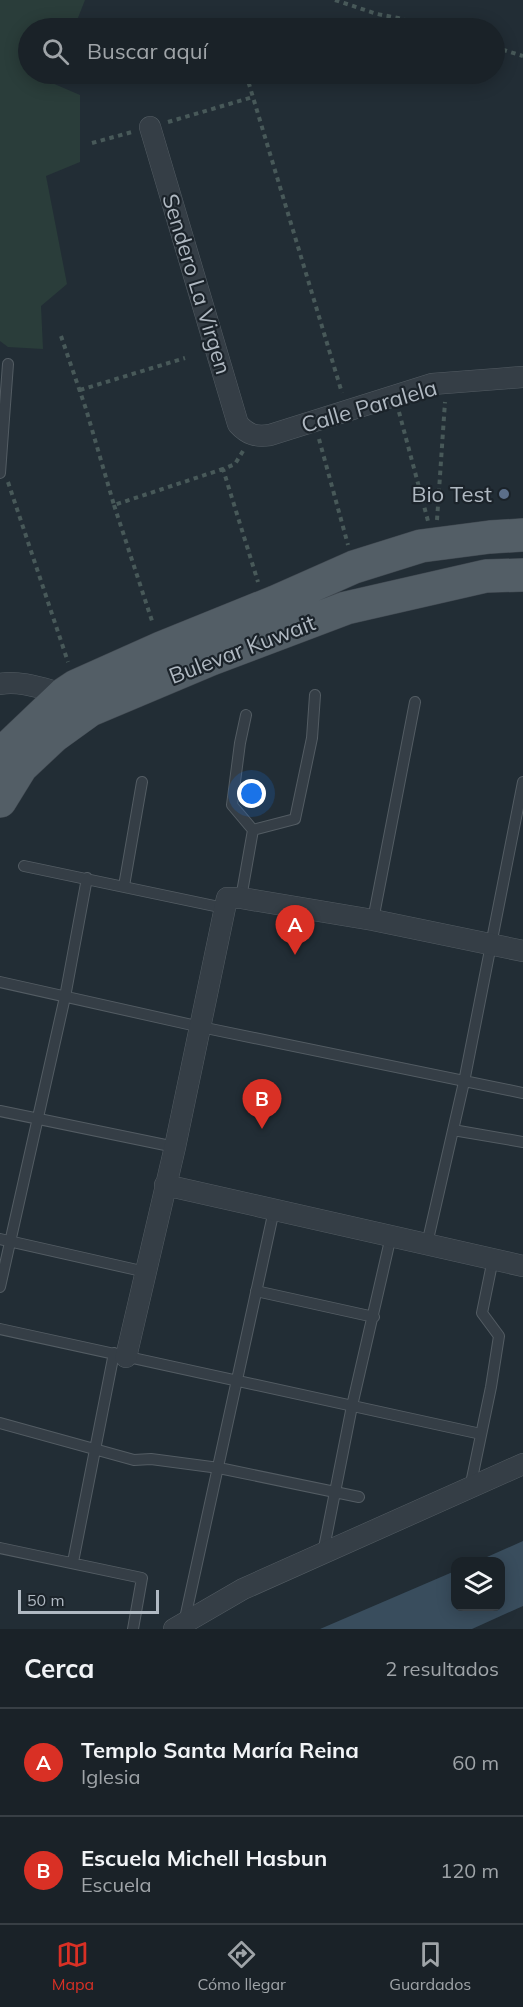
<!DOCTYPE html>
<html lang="es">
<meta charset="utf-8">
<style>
body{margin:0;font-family:Mulish,sans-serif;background:#232a30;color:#f1f3f6}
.controls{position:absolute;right:18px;bottom:18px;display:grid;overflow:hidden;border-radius:12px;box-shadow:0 3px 15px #0003}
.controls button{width:54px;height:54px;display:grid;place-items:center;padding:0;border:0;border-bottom:2px solid #383f45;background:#1a2228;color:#f1f3f6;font:30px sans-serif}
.scale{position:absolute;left:18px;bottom:15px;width:141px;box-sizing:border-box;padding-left:6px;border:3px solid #b0b9c2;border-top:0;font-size:16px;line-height:21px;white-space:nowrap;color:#b0b9c2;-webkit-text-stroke:4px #1b232a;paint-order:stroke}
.you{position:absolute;left:252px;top:794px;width:21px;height:21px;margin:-15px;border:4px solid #fff;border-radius:50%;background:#1a73e8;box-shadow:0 0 0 9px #1a73e833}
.badge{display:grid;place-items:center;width:39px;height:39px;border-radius:50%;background:#d93025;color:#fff;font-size:20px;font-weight:700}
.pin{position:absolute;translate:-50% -50px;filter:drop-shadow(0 2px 3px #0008)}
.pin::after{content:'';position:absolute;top:32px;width:21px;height:18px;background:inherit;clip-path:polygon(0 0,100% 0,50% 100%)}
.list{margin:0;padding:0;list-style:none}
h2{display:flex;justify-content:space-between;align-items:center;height:78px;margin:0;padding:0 24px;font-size:26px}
h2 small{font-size:20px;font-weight:400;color:#9fa4a8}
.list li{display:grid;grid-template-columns:39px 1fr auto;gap:18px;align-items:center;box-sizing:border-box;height:108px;padding:0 24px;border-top:2px solid #383f45}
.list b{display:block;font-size:22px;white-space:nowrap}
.list p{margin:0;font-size:20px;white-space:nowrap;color:#9fa4a8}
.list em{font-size:20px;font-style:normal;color:#9fa4a8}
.icon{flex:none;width:33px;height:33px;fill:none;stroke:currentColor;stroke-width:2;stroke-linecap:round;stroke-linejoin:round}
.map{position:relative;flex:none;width:523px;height:1629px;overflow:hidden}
.search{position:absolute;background:#1a2228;box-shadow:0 3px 15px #0003;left:18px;right:18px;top:18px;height:66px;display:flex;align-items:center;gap:15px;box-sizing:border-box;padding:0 21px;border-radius:33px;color:#9fa4a8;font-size:22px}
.sheet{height:294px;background:#1a2228}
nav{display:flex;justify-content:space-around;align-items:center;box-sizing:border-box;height:84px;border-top:2px solid #383f45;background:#1a2228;font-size:16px;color:#9fa4a8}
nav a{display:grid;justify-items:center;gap:3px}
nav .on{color:#d93025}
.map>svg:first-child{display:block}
.green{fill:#2a3d3a}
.water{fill:#394d5d}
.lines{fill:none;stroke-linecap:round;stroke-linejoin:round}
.service-casing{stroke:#535c63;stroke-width:12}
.minor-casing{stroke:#535c63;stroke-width:22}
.primary-casing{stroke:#3f474f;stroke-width:34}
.path{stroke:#485959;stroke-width:4;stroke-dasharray:4.5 4.5;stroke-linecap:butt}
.service{stroke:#353e46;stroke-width:10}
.minor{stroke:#353e46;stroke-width:21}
.primary{stroke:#535e66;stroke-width:33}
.service-dot{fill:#5c6f8a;stroke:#1b232a;stroke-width:2}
.labels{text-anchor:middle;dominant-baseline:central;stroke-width:4.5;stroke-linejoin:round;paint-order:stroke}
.street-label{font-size:22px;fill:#b0b9c2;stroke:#1b232a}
.poi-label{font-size:22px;fill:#b0b9c2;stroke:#1b232a;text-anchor:end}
</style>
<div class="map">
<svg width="523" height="1629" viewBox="0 0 523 1629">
<rect width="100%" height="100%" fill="#222d35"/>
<path class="green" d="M 0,0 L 85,0 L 74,28 L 28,28 L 28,74 L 55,74 L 52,83 L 80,95 L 80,162 L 46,176 L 67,284 L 41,306 L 43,349 L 8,347 L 0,341 Z"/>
<path class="water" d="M 523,1541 L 523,1606 L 472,1629 L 320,1629 L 455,1571 L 456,1606 L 500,1606 L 500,1562 L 478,1561 Z"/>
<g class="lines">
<g class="service-casing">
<path id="service" d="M 0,473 L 8,364
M 253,830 L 295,819 L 312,738 L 315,695
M 24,866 L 224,908
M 124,886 L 142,782
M 241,898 L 253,830 L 232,805 L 240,743 L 246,715
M 373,920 L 415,702
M 0,982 L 201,1027 L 523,1093
M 0,1111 L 175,1147
M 453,1130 L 523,1142
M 0,1239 L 146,1272
M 427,1244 L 464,1082 L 523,782
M 0,1287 L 65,997 L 87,878
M 256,1291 L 374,1317
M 0,1329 L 481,1434
M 0,1423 L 134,1460 L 151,1459 L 219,1468 L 359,1497
M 470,1488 L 491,1387 L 499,1336 L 482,1313 L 493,1259
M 0,1548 L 142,1578 L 133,1629
M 323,1553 L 352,1406 L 391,1236
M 73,1562 L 114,1353
M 184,1623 L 274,1210"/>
</g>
<g class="minor-casing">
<path id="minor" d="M 150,127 L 238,424 C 248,435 256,437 270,435 L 432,384 L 523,377
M 0,684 C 20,680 44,689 64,694
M 165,1185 L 523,1266
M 126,1357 L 175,1147 L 227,898 L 241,898 L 373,920 L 523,951
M 174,1629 L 243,1589 L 523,1464"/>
</g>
<g class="primary-casing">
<path id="primary" d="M 0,755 L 64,694 L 76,686 L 161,648 L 275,602 L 354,567 L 421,546 L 490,537 L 523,535
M 0,801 L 21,767 L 54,736 L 90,710 L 211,659 L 346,608 L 486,576 L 523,575"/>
</g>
<path class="path" d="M 335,0 L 377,14 L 398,18 L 433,28
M 232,27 L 232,28
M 494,47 L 523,56
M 246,74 L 342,393
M 168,122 L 253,97
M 92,143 L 132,132
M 61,336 L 86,409 L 114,505 L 223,469
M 80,390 L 185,358
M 399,412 L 428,521
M 319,439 L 348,545
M 243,451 L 235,464 L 223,469 L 258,582
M 8,482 L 68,662
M 114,505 L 153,624
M 437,520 L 445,402"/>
<use href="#service" class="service"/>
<use href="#minor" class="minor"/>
<use href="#primary" class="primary"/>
</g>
<circle class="service-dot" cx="504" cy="494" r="6"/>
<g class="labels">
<g class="street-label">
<text transform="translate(197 284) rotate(73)">Sendero La Virgen</text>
<text transform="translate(369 406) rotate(-16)">Calle Paralela</text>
<text transform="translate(242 649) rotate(-21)">Bulevar Kuwait</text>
</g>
<g class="poi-label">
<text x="492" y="494">Bio Test</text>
</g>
</g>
</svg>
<div class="controls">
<button><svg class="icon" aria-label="layers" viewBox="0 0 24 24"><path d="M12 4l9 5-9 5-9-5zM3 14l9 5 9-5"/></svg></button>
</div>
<div class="scale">50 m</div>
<div class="you"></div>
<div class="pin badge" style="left:295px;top:955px">A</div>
<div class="pin badge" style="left:262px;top:1129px">B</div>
<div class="search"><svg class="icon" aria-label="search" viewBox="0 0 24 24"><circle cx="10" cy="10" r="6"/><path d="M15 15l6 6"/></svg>Buscar aquí</div>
</div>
<section class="sheet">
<h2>Cerca<small>2 resultados</small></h2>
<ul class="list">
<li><span class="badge">A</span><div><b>Templo Santa María Reina</b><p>Iglesia</p></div><em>60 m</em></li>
<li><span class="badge">B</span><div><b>Escuela Michell Hasbun</b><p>Escuela</p></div><em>120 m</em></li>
</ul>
</section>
<nav>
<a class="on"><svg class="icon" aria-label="map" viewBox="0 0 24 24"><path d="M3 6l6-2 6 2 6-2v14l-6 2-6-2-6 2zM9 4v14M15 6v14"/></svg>Mapa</a>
<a><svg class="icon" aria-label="directions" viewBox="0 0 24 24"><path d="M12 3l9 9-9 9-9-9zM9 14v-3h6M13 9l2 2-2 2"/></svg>Cómo llegar</a>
<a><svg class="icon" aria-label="saved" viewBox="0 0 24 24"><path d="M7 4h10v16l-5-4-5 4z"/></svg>Guardados</a>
</nav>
